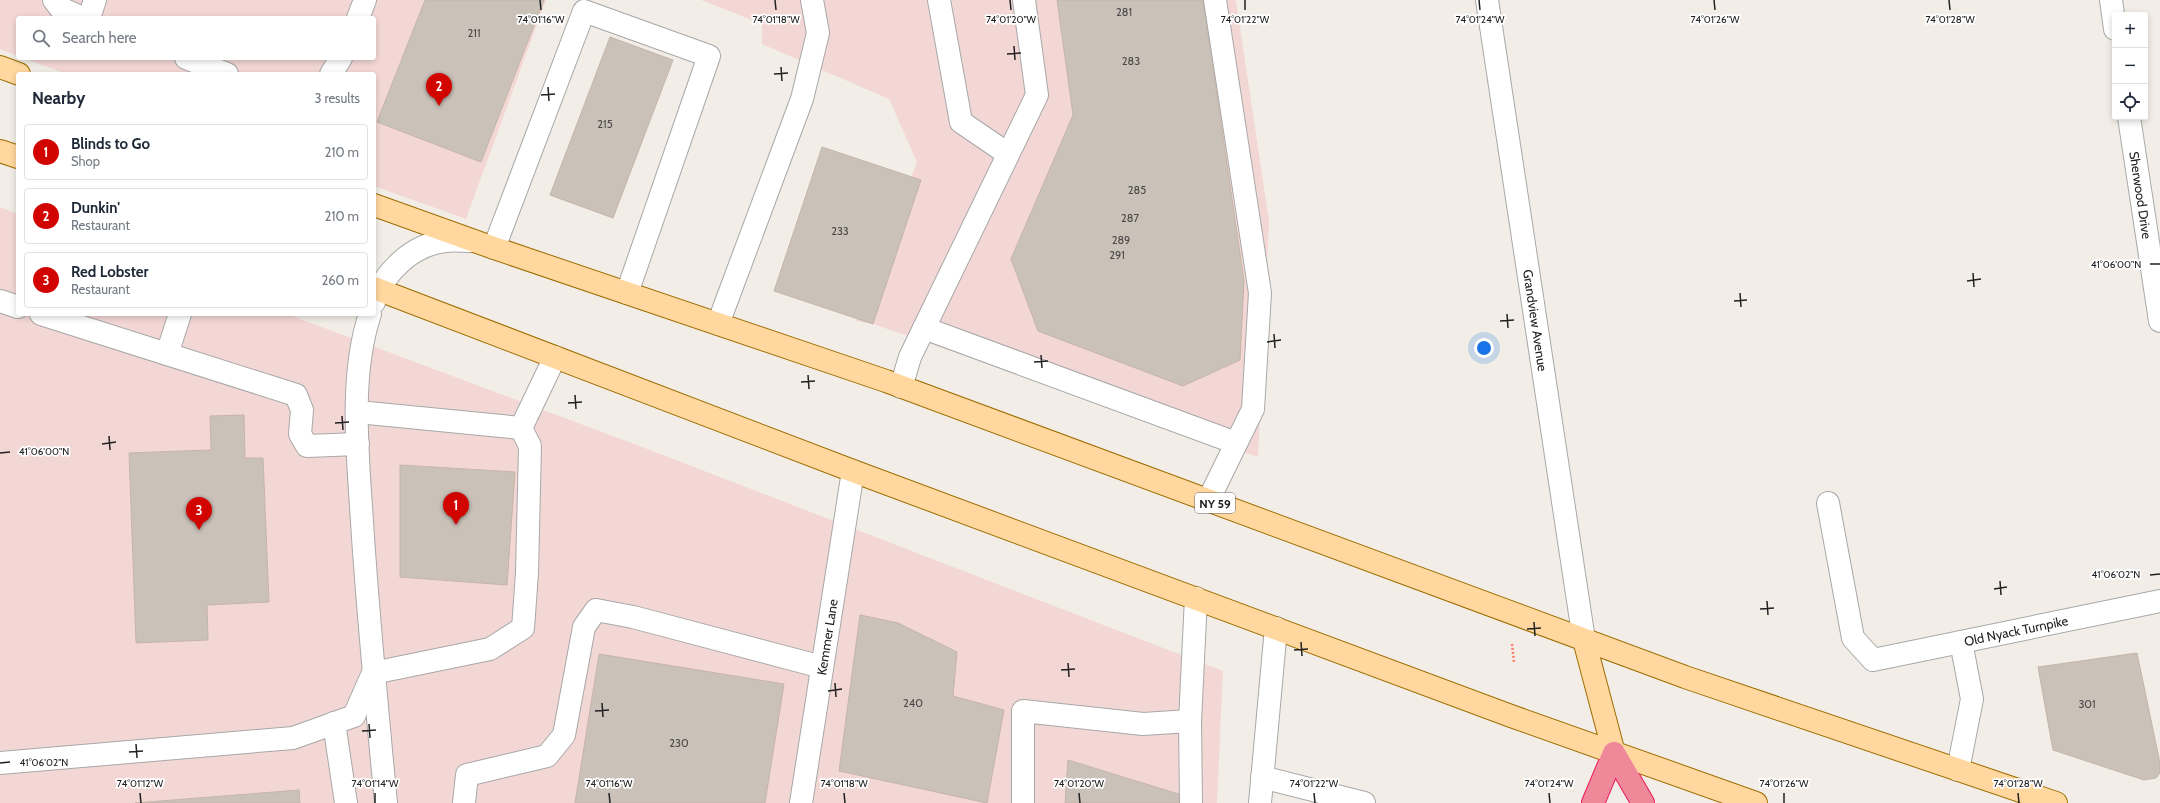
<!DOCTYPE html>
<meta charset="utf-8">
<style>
body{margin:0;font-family:Cabin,sans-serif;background:#f6f6f7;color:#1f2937}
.controls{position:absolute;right:12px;top:12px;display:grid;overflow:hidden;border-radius:4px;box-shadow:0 2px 6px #0003}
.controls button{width:36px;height:36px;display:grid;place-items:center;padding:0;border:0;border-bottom:1px solid #e0e1e3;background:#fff;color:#1f2937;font:20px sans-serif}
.you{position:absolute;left:1484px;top:348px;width:14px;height:14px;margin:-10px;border:3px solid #fff;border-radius:50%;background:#1a73e8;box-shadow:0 0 0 6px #1a73e833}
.badge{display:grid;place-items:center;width:26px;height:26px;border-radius:50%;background:#d20400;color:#fff;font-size:13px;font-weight:700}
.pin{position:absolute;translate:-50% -33px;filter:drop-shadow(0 1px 2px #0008)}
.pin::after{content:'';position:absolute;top:21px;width:14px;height:12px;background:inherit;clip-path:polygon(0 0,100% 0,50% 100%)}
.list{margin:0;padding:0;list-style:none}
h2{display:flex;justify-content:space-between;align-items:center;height:52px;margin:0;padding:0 16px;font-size:17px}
h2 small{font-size:13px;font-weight:400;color:#747a83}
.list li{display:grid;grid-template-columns:26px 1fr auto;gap:12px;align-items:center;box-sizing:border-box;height:56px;margin:0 8px 8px;padding:0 8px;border:1px solid #e0e1e3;border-radius:4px}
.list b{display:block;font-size:15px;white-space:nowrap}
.list p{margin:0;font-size:13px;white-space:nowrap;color:#747a83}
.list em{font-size:13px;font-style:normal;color:#747a83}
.icon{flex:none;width:22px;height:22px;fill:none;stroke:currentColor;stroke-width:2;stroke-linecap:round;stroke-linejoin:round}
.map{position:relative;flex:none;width:2160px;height:803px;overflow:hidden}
.search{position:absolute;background:#fff;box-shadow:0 2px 6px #0003;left:16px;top:16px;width:360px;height:44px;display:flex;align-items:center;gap:10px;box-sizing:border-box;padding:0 14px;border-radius:4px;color:#747a83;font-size:15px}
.panel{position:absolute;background:#fff;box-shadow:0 2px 6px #0003;left:16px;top:72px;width:360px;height:244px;border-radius:4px}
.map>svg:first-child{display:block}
.commercial{fill:#f3d7d5}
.building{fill:#cac1b9;stroke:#c5b5a8}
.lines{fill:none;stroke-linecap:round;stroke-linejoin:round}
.minor-casing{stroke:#a8a8a8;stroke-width:24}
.major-casing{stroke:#9e6d00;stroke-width:24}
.highway-casing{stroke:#ea195d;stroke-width:24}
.path{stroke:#ff7d6b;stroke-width:2.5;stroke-dasharray:2 2;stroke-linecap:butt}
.minor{stroke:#fff;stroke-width:22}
.major{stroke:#ffd79f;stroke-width:22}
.highway{stroke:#ef899a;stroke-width:22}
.ticks{fill:none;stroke:#212121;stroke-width:1.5}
.labels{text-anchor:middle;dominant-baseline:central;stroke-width:3.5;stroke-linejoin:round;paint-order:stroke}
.number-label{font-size:11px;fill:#4b4947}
.shield{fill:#fff;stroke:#646464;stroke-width:1}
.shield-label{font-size:12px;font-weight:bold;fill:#212121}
.street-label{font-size:13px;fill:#212121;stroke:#fff}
.ticks-label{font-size:10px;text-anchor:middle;fill:#212121;stroke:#fff;stroke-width:3.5;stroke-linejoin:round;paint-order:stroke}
</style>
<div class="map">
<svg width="2160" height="803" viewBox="0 0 2160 803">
<rect width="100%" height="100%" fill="#f2eee7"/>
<path class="commercial" d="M 0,0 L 546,0 L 466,219 L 374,186 L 374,74 L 67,74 L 23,58 L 374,58 L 374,18 L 18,18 L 18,56 L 0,49 Z
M 701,0 L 1236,0 L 1269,221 L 1258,457 L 873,324 L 856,321 L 917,162 L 889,99 L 762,44 L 762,24 Z
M 0,207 L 18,214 L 18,314 L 287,314 L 629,442 L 1223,671 L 1217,803 L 0,803 Z"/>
<path class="building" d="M 425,0 L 544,0 L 481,162 L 377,122 Z
M 1057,0 L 1203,0 L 1244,281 L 1240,360 L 1183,386 L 1038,331 L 1011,259 L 1073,115 Z
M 610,37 L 673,60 L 613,218 L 550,195 Z
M 822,147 L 921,180 L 873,324 L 774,291 Z
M 244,415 L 245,458 L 263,458 L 269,602 L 207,605 L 208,640 L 136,643 L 129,453 L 211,450 L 210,416 Z
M 400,465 L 515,472 L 507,585 L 400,577 Z
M 860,615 L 898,623 L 957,652 L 953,696 L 1004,710 L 987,803 L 839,771 Z
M 2137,653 L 2160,763 L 2160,773 L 2156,778 L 2144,780 L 2053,750 L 2038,667 Z
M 599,654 L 784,684 L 765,803 L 575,803 Z
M 1068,760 L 1185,796 L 1185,803 L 1065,803 Z
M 299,790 L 300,803 L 135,803 Z"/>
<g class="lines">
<g class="minor-casing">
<g id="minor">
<path d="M 54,0 L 60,8 L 83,18"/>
<path d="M 939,0 L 961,122 L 1008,154"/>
<path id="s1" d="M 1487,0 L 1584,640"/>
<path d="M 2111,0 L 2115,29"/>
<path d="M 89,18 L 95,0"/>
<path d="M 358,18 L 365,0"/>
<path d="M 186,58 L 227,74"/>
<path d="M 331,74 L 341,58"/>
<path id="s2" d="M 2129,117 L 2160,321"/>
<path d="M 494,248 L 584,11 L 709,56 L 627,293"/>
<path d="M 0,301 L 18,307"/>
<path d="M 374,302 C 384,272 412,245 445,241 C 454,240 464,241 473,241"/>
<path d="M 41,314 L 296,395 L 302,410 L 300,434 L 307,446 L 358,444"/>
<path d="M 370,314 C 349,377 358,456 362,522 C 368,616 377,709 386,803"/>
<path d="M 718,324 L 802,99 L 818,33 L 812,0"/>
<path d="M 924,328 L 1236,443"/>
<path d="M 167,354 L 180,314"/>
<path d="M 901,387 L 910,357 L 1037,95 L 1024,0"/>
<path d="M 358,412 L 521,428"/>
<path d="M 521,428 L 555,357"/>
<path d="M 1208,501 L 1253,409 L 1260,293 L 1215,0"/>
<path id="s3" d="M 1828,503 L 1853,638 L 1873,660 L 2160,601"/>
<path d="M 334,723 L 346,803"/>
<path d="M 0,763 L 293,738 L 354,716 L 373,673 L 490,649 L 523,628 L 527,573 L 530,446 L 521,428"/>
<path d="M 1958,770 L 1972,699 L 1961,642"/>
<path d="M 1262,777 L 1364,803"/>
<path d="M 464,803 L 467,775 L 547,756 L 564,735 L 584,627 L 596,610 L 633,617 L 822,667"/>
<path id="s4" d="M 801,803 L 853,471"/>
<path d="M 1023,803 L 1023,711 L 1143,724 L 1190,721"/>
<path d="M 1191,803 L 1190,721 L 1196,598"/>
<path d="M 1260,803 L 1276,628"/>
</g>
</g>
<g class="major-casing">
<path id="major" d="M 0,67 L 19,74
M 0,151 L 18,157
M 374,205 L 494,248 L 886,381 L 1685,677 L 2056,803
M 374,288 L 853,471 L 1511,716 L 1756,803
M 1584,640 L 1614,753"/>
</g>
<g class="highway-casing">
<path id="highway" d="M 1614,753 L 1643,803
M 1593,803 L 1614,753"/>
</g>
<path class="path" d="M 1512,644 L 1514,662"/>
<use href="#minor" class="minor"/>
<use href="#major" class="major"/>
<use href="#highway" class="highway"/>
</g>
<path class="ticks" d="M 540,0 L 541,10M 775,0 L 776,10M 1010,0 L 1011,10M 1245,0 L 1245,10M 1479,0 L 1480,10M 1714,0 L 1715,10M 1949,0 L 1950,10M 1014,46 L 1015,60M 1007,54 L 1021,53M 781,67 L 782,81M 774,74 L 788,73M 548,87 L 549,101M 541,95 L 555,94M 2150,264 L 2160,264M 1973,273 L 1974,287M 1967,281 L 1981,279M 1740,293 L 1741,307M 1734,301 L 1747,300M 1507,314 L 1508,328M 1500,321 L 1514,320M 1274,334 L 1275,348M 1267,342 L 1281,340M 1041,355 L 1042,368M 1034,362 L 1048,361M 808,375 L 809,389M 801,382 L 815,381M 575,395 L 576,409M 568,403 L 582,402M 342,416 L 343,430M 335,423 L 349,422M 109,436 L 110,450M 102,444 L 116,442M 0,453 L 10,452M 2150,575 L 2160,574M 2000,581 L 2001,595M 1994,589 L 2007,587M 1767,601 L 1768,615M 1760,609 L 1774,608M 1534,622 L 1535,636M 1527,629 L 1541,628M 1301,642 L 1302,656M 1294,650 L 1308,649M 1068,663 L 1069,677M 1061,670 L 1075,669M 835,683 L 836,697M 828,691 L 842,689M 602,703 L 603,717M 595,711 L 609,710M 369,724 L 370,738M 362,731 L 376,730M 136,744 L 137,758M 129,752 L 143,751M 0,763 L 10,762M 140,793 L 141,803M 375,793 L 375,803M 609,793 L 610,803M 844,793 L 845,803M 1079,793 L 1080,803M 1314,793 L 1315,803M 1549,793 L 1550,803M 1784,793 L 1784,803M 2018,793 L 2019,803"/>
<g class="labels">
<g class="number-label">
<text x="1124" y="12">281</text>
<text x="474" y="33">211</text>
<text x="1131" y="61">283</text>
<text x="605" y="124">215</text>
<text x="1137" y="190">285</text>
<text x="1130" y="218">287</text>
<text x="840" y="231">233</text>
<text x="1121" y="240">289</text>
<text x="1117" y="255">291</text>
<text x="913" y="703">240</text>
<text x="2087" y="704">301</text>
<text x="679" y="743">230</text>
</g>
<rect class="shield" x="1195" y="493" width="40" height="20" rx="3"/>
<g class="shield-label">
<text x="1215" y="503">NY 59</text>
</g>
<g class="street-label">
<text stroke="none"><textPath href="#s2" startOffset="79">Sherwood Drive</textPath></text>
<text stroke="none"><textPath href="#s1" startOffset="324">Grandview Avenue</textPath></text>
<text stroke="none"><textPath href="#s3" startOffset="313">Old Nyack Turnpike</textPath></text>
<text stroke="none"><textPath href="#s4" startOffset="168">Kemmer Lane</textPath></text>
</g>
</g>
<g class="ticks-label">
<text x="541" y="23">74°01'16"W</text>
<text x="776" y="23">74°01'18"W</text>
<text x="1011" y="23">74°01'20"W</text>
<text x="1245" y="23">74°01'22"W</text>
<text x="1480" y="23">74°01'24"W</text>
<text x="1715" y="23">74°01'26"W</text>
<text x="1950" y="23">74°01'28"W</text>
<text x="2116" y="268">41°06'00"N</text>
<text x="44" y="455">41°06'00"N</text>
<text x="2116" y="578">41°06'02"N</text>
<text x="44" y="766">41°06'02"N</text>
<text x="140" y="787">74°01'12"W</text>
<text x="375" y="787">74°01'14"W</text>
<text x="609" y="787">74°01'16"W</text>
<text x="844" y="787">74°01'18"W</text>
<text x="1079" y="787">74°01'20"W</text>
<text x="1314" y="787">74°01'22"W</text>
<text x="1549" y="787">74°01'24"W</text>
<text x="1784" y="787">74°01'26"W</text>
<text x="2018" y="787">74°01'28"W</text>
</g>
</svg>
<div class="controls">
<button>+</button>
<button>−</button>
<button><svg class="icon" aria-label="locate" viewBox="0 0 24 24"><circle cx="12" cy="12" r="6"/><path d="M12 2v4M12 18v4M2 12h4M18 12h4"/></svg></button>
</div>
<div class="you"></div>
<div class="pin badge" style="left:456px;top:525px">1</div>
<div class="pin badge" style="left:439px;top:106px">2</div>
<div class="pin badge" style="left:199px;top:530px">3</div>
<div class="search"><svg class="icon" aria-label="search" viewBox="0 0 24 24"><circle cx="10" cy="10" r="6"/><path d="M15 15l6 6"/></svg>Search here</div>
<section class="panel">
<h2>Nearby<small>3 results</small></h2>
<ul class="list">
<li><span class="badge">1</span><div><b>Blinds to Go</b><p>Shop</p></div><em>210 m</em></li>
<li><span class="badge">2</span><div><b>Dunkin'</b><p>Restaurant</p></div><em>210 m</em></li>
<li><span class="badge">3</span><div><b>Red Lobster</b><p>Restaurant</p></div><em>260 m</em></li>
</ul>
</section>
</div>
